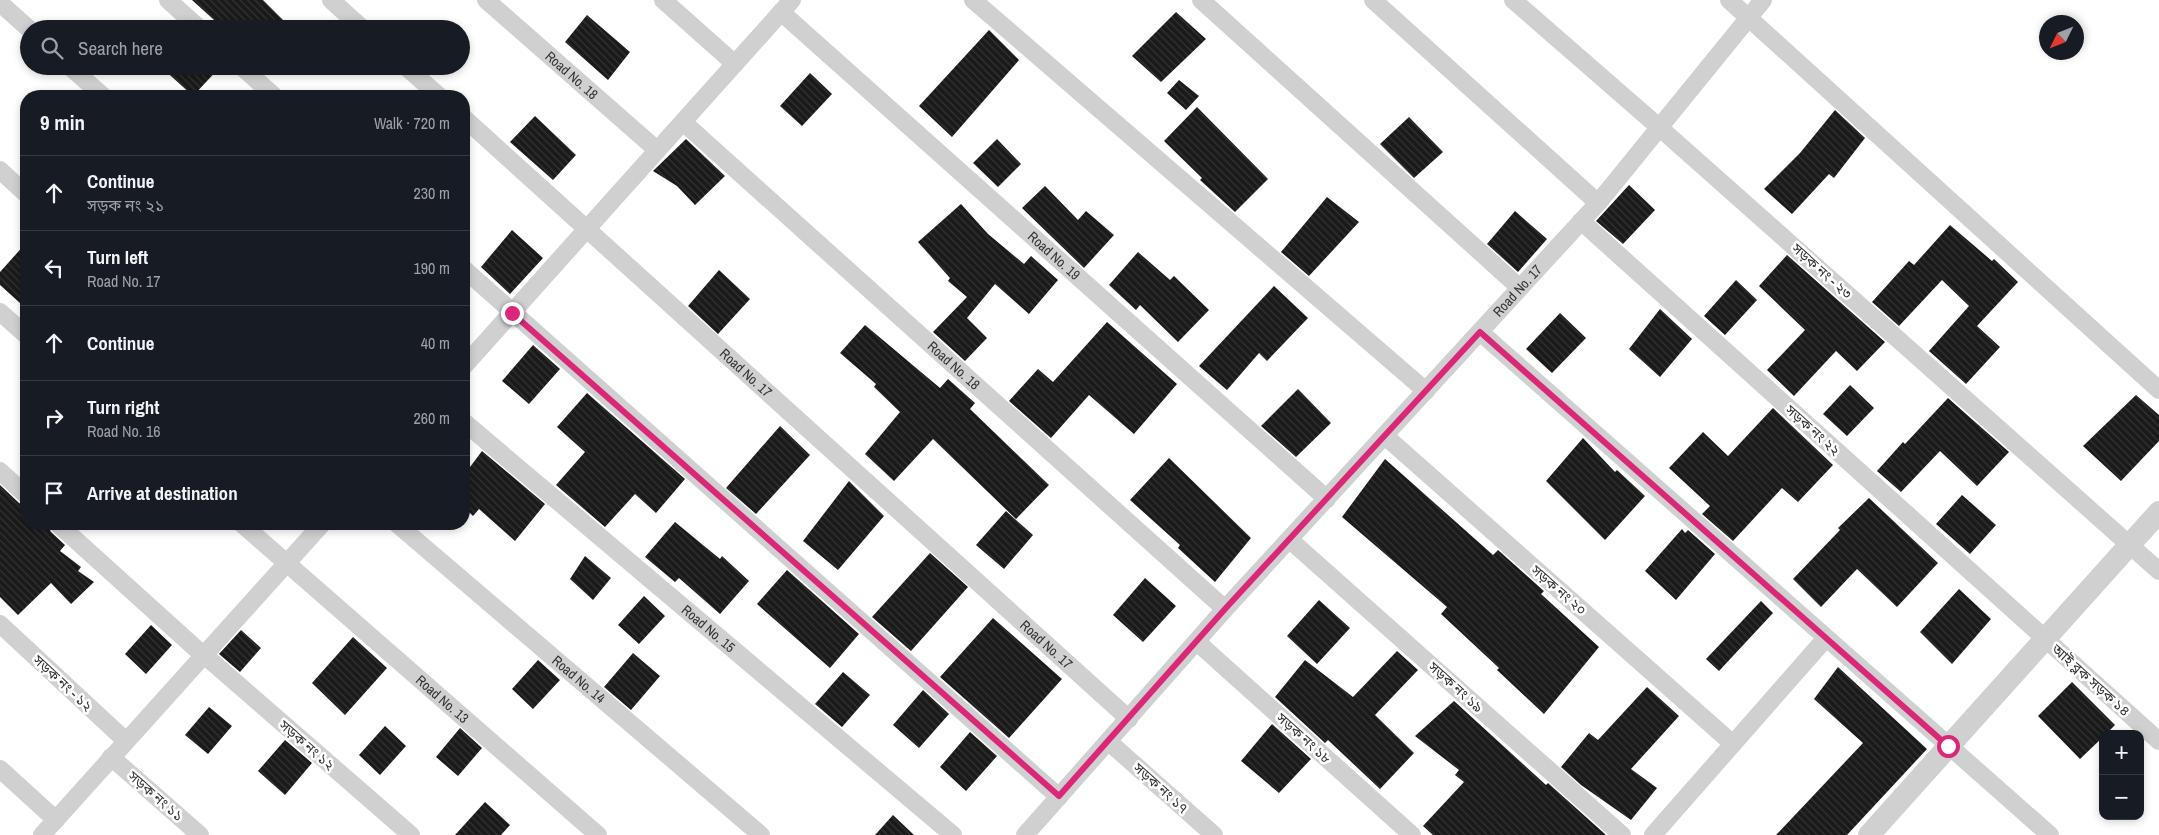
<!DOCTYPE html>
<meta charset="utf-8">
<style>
body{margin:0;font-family:"Archivo Narrow","Noto Sans Bengali",sans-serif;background:#242831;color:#f1f3f6}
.controls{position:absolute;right:15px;bottom:15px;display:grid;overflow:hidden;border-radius:10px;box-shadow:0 2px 8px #0003}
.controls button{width:45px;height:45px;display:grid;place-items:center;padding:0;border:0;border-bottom:1px solid #363941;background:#171b24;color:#f1f3f6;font:25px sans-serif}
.compass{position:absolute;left:2039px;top:15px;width:45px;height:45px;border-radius:50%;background:#171b24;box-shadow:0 2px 8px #0003;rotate:227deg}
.stop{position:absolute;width:15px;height:15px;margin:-11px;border:4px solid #db2777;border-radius:50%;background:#fff}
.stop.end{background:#db2777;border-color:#fff;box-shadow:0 1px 5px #0008}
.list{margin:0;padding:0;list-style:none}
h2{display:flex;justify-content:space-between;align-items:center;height:65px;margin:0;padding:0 20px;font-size:21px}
h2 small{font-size:16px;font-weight:400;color:#9ea1a6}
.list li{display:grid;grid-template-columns:32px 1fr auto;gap:15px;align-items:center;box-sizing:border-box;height:75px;padding:0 20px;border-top:1px solid #363941}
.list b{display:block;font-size:19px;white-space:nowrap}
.list p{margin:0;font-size:16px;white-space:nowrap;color:#9ea1a6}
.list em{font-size:16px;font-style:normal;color:#9ea1a6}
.icon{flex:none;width:28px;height:28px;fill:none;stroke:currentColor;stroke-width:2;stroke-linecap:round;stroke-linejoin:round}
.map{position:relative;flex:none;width:2159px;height:835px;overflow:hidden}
.search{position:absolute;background:#171b24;box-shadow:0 2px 8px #0003;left:20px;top:20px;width:450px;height:55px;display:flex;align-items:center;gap:12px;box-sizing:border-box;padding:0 18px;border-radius:28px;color:#9ea1a6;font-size:19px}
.panel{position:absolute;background:#171b24;box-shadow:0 2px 8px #0003;left:20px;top:90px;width:450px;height:440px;border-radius:20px}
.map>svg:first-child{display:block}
.building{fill:url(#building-back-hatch)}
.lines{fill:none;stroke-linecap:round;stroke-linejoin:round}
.minor{stroke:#d0d0d0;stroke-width:18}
.tertiary{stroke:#d0d0d0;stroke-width:22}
.route{stroke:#db2777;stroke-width:6}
.labels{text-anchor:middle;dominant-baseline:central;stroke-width:5;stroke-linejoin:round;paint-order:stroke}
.street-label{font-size:14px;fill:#333;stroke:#fff}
</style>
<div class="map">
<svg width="2159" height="835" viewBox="0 0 2159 835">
<defs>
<pattern id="building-back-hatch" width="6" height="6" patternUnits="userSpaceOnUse" patternTransform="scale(1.25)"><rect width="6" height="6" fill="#1a1a1a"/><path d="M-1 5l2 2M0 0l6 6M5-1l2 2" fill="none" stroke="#333"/></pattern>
</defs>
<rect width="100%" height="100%" fill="#fff"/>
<path class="building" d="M 192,0 L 263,0 L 292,29 L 224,29 Z
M 1176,12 L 1206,39 L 1161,82 L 1132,56 Z
M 587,15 L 630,52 L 608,80 L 565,42 Z
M 989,30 L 1019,60 L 952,137 L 919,106 Z
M 160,66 L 221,66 L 193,96 Z
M 810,73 L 832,94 L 802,126 L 780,106 Z
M 1179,80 L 1199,96 L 1186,110 L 1167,93 Z
M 1197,107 L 1268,179 L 1235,212 L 1200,180 L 1202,178 L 1164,141 Z
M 1835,110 L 1865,138 L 1834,178 L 1829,174 L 1792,214 L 1764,189 L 1800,153 Z
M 535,116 L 576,155 L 553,180 L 510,142 Z
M 1409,117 L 1443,152 L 1414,178 L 1380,144 Z
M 686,139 L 725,176 L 695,205 L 677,186 L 653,171 Z
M 997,139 L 1021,164 L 998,187 L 973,163 Z
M 1629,185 L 1655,210 L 1623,244 L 1596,221 Z
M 1045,186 L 1078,220 L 1086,211 L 1114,235 L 1084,268 L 1022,208 Z
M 1327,197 L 1359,222 L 1309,276 L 1281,252 Z
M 961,204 L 988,234 L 1024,264 L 1031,256 L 1058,280 L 1029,314 L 995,284 L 967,318 L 987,338 L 965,361 L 933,332 L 967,297 L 948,281 L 950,278 L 918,242 Z
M 1515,211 L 1547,239 L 1518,272 L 1487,244 Z
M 1950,225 L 1992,261 L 1994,259 L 2018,282 L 1977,326 L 2000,347 L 1966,384 L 1929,351 L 1969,306 L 1942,280 L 1899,326 L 1872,302 L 1909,261 L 1914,265 Z
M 512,230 L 543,258 L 510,294 L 481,267 Z
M 26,243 L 26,296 L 20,303 L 0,285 L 0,272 Z
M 1138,252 L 1170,280 L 1174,276 L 1209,310 L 1178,342 L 1140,305 L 1136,310 L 1109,285 Z
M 1787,255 L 1885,342 L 1857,371 L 1836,351 L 1794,396 L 1767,370 L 1805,330 L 1759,286 Z
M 719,270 L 750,299 L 718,334 L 688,306 Z
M 1736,280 L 1757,300 L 1725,335 L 1704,316 Z
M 1274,286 L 1308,318 L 1267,361 L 1259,353 L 1227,390 L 1199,366 Z
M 1660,309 L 1692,339 L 1660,377 L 1629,349 Z
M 1560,313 L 1586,338 L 1552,373 L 1526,349 Z
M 1107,322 L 1177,384 L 1134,434 L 1089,395 L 1051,438 L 1009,401 L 1038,369 L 1053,382 Z
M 865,325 L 940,388 L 948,379 L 975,403 L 970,409 L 1049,485 L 1016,519 L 933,439 L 894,481 L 865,454 L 900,412 L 874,387 L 876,384 L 840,353 Z
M 533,345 L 560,369 L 529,404 L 502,381 Z
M 1850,385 L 1874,408 L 1847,436 L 1823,414 Z
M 1298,389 L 1331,423 L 1296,457 L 1261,426 Z
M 587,393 L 685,479 L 656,513 L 635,494 L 605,527 L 556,485 L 585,452 L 557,427 Z
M 2136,395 L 2159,415 L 2159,441 L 2121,481 L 2083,446 Z
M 1948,398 L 2009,452 L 1977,486 L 1940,451 L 1901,492 L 1877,471 L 1903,442 L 1905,444 Z
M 1773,408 L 1833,465 L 1798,502 L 1782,488 L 1733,541 L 1702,514 L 1710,506 L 1669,468 L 1703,432 L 1728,456 Z
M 780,426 L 810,455 L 756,514 L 726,488 Z
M 1583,438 L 1615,472 L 1617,470 L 1645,496 L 1605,540 L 1546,481 Z
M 482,451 L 545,504 L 515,541 L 479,509 L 473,516 L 464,507 L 464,475 Z
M 1169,458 L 1251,538 L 1215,582 L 1178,548 L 1180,545 L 1130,500 Z
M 1385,459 L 1493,555 L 1498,550 L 1544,591 L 1541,594 L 1599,647 L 1544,714 L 1497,670 L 1499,668 L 1441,614 L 1447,607 L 1342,517 Z
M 849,481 L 884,516 L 838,570 L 803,541 Z
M 0,485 L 19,503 L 26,506 L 26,524 L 47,524 L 51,532 L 65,545 L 60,551 L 81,567 L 78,571 L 94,582 L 71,604 L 51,583 L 18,615 L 0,597 Z
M 1962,495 L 1996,525 L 1970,554 L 1936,524 Z
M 1869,498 L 1938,563 L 1897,607 L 1857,569 L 1821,607 L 1793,579 L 1840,530 L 1838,528 Z
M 1006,511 L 1033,535 L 1004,569 L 976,545 Z
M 675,522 L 720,559 L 722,556 L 749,581 L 720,614 L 679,578 L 675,582 L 645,557 Z
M 1682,529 L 1685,533 L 1688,530 L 1715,554 L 1676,600 L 1645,571 Z
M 930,553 L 968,587 L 911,651 L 872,617 Z
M 585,556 L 611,578 L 593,600 L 570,579 Z
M 787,570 L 859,634 L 830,668 L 757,604 Z
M 1145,578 L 1176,606 L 1143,642 L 1113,615 Z
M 1959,589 L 1991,619 L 1952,664 L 1920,632 Z
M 644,596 L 665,616 L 639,644 L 618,625 Z
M 1319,600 L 1350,628 L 1317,664 L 1287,636 Z
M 1761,601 L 1773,613 L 1719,671 L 1706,659 Z
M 993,618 L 1062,679 L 1009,738 L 940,677 Z
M 151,625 L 172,645 L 146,674 L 125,654 Z
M 241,630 L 261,648 L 240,672 L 219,654 Z
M 353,637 L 387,668 L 345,715 L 312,683 Z
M 1397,651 L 1418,670 L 1375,715 L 1414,753 L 1380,789 L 1328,740 L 1325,743 L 1275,697 L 1305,660 L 1353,697 Z
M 633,653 L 660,676 L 631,710 L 604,687 Z
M 538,660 L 560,680 L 533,709 L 512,689 Z
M 1838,667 L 1927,749 L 1847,835 L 1776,835 L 1863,743 L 1814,699 Z
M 843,672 L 870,695 L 842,727 L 815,704 Z
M 2072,682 L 2115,725 L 2106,734 L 2103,734 L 2103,737 L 2080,759 L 2038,716 Z
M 1647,687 L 1679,716 L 1631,769 L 1657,788 L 1631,820 L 1581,785 L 1561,767 L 1589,733 L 1598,740 Z
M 923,690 L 949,714 L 919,748 L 893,725 Z
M 1454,701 L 1546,785 L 1548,783 L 1606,835 L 1433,835 L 1423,826 L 1464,782 L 1455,775 L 1459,770 L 1415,736 Z
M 209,707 L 232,726 L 208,754 L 185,735 Z
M 1272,724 L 1311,759 L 1279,793 L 1241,761 Z
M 385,726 L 406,746 L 380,775 L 359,755 Z
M 460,728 L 482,748 L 458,776 L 436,757 Z
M 970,732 L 997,756 L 966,791 L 940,767 Z
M 285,740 L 312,763 L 285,795 L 258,771 Z
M 485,802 L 510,825 L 501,835 L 455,835 Z
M 893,815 L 914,835 L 875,835 Z"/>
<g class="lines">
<g class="minor">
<path d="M 168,0 L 200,29"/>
<path d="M 331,0 L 363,29"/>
<path id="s1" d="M 486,0 L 657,150"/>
<path d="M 663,0 L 735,64"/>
<path d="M 973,0 L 1426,391"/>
<path d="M 1201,0 L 1520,288"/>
<path d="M 1373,0 L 1598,203"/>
<path d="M 1513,0 L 1660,128 L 2159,571"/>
<path d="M 1729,0 L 2159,390"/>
<path d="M 0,3 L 29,29"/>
<path id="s2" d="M 781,12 L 1327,499"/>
<path d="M 69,66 L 103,96"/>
<path d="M 241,66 L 274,96"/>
<path d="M 405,66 L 439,96"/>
<path id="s3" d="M 464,118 L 1129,719"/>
<path id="s4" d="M 683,122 L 1225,609"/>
<path d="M 0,170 L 26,194"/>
<path d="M 1581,221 L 2159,741"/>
<path d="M 464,269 L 1059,797"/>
<path d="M 0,312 L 26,335"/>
<path d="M 1480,332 L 2050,835"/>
<path d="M 464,366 L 792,0"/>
<path id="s5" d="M 464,422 L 953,835"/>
<path d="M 1385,436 L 1733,744"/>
<path d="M 0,471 L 26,495"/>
<path d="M 58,524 L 203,655"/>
<path id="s6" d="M 242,524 L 598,835"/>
<path id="s7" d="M 397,524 L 761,835"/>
<path d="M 1290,540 L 1622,835"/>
<path d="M 0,624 L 126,741"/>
<path d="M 1197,642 L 1412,835"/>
<path d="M 203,654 L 411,835"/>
<path d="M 1109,742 L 1214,835"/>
<path d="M 111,757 L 200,835"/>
<path d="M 0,769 L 56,820"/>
<path d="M 42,835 L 322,524"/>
<path id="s8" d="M 1025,835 L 1225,609 L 1598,203 L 1763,0"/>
<path d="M 1653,835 L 1826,638"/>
</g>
<path class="tertiary" d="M 1869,835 L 2159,512"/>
</g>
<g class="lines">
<path class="route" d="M 512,313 L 1059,796 L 1225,609 L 1480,332 L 1948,746"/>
</g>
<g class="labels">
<g class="street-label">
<text stroke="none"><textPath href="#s1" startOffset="114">Road No. 18</textPath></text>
<text stroke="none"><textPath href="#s2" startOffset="366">Road No. 19</textPath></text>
<text transform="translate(1822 271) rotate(42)">সড়ক নং - ২৩</text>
<text stroke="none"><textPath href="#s8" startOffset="734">Road No. 17</textPath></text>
<text stroke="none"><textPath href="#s4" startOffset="364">Road No. 18</textPath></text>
<text stroke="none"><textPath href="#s3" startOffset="380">Road No. 17</textPath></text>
<text transform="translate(1813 430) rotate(42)">সড়ক নং ২২</text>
<text transform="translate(1559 590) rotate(41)">সড়ক নং ২০</text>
<text stroke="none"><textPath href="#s5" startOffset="320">Road No. 15</textPath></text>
<text stroke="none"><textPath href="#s3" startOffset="785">Road No. 17</textPath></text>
<text stroke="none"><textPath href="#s7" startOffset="239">Road No. 14</textPath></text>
<text transform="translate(2091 680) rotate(42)">আই ব্লক সড়ক ১৪</text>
<text transform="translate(63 683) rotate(43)">সড়ক নং - ১২</text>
<text transform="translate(1456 687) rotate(42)">সড়ক নং ১৯</text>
<text stroke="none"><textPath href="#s6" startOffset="266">Road No. 13</textPath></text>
<text transform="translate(1304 738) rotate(42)">সড়ক নং ১৮</text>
<text transform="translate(307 745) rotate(41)">সড়ক নং ১২</text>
<text transform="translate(1161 788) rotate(42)">সড়ক নং ১৭</text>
<text transform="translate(156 796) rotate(41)">সড়ক নং ১১</text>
</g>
</g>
</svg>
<div class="controls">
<button>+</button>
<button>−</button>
</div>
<svg class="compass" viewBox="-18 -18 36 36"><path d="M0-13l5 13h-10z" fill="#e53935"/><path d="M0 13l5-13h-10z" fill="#9ea1a6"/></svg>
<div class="stop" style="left:1948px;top:746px"></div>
<div class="stop end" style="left:512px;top:313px"></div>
<div class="search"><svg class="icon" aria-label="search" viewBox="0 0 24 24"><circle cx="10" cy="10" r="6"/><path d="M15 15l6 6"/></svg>Search here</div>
<section class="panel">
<h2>9 min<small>Walk · 720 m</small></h2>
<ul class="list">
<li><svg class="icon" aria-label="ahead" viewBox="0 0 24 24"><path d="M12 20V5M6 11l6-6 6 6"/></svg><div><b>Continue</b><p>সড়ক নং ২১</p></div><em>230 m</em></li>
<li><svg class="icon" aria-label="left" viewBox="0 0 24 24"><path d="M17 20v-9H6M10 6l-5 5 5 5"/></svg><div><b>Turn left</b><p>Road No. 17</p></div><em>190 m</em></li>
<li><svg class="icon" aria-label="ahead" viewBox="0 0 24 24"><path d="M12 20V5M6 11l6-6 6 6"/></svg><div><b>Continue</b></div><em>40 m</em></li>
<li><svg class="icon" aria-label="right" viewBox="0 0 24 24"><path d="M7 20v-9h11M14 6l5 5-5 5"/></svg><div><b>Turn right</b><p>Road No. 16</p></div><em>260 m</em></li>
<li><svg class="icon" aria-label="arrive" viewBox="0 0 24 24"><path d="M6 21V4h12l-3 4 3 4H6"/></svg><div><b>Arrive at destination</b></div></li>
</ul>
</section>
</div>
